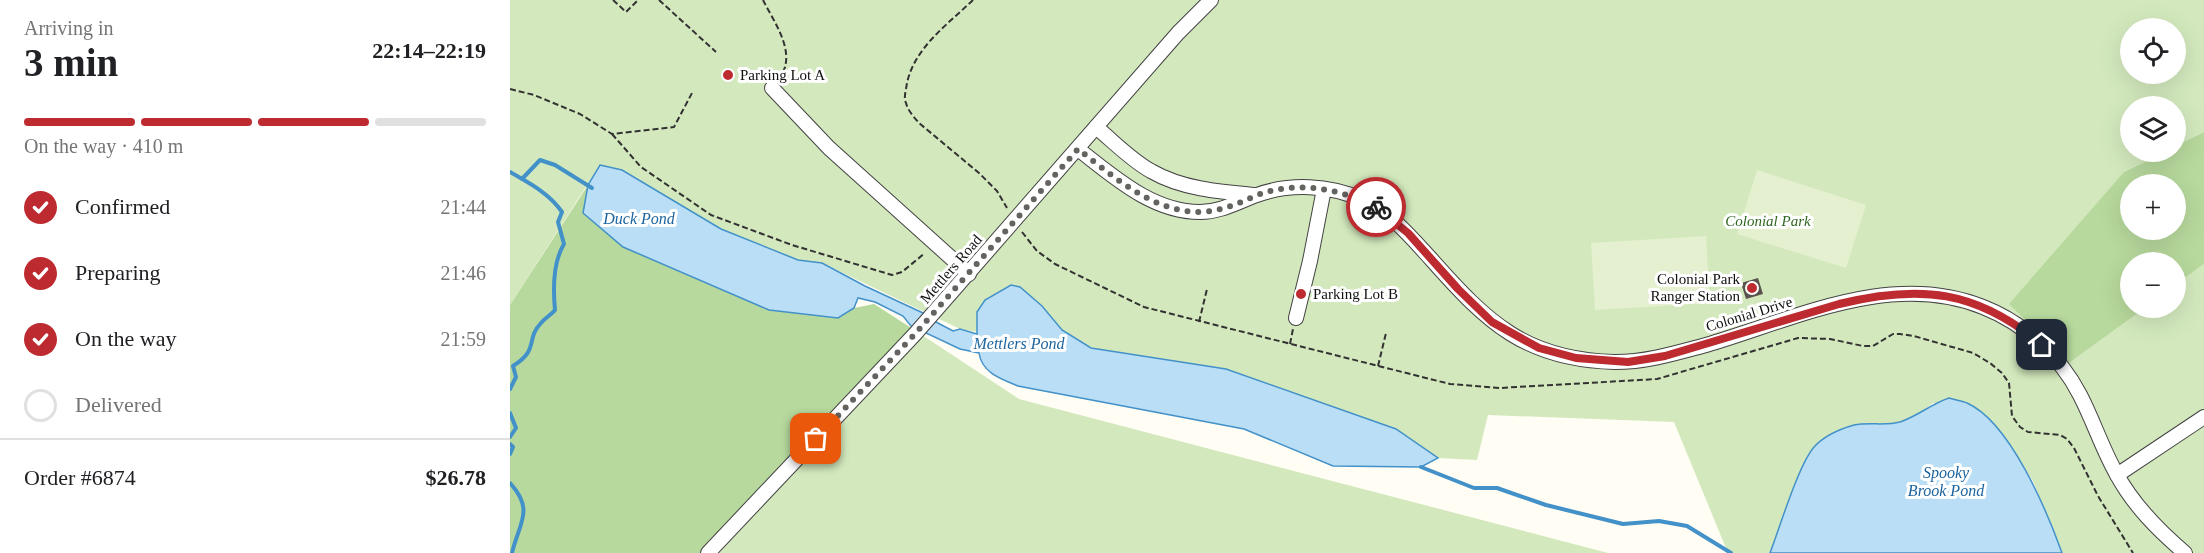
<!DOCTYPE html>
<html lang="en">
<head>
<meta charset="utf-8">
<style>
  :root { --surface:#fff; --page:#f2f2f2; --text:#202124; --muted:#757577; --line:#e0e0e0; --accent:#bd2b30 }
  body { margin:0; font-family:"Times New Roman",serif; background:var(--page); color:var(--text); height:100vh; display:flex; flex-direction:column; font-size:22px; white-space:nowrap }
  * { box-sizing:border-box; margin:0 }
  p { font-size:20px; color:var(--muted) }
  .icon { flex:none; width:33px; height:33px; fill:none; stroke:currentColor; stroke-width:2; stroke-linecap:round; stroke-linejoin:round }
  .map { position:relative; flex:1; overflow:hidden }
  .side { display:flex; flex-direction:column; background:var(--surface); width:510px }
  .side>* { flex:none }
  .controls { position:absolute; left:1610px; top:18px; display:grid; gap:12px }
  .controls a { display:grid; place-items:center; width:66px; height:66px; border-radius:50%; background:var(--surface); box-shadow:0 6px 24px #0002; font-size:30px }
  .pin { position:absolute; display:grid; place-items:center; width:51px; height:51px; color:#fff; margin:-26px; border-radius:12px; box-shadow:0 3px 9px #0006 }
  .courier { position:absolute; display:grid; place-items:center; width:60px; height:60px; margin:-30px; border:4px solid #bd2b30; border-radius:50%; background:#fff; color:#222; box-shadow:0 2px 8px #0007 }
  .summary em { font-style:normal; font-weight:600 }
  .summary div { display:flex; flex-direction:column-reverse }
  .summary { display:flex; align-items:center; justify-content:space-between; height:102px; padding:0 24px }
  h1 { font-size:39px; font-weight:600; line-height:45px }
  .bar { display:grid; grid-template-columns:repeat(4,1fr); gap:9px 6px; align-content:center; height:72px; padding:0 24px }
  .bar i { height:8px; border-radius:4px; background:var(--line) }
  .bar .selected { background:var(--accent) }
  .bar p { grid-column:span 4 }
  .line { display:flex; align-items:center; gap:15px; padding:0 24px; border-top:2px solid var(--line) }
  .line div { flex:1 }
  ol { padding:0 24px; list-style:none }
  li { display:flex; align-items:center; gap:18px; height:66px }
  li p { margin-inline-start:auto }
  li .icon { padding:6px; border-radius:50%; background:var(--accent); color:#fff; stroke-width:4 }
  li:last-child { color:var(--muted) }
  li i { width:33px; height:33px; border:3px solid var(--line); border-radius:50% }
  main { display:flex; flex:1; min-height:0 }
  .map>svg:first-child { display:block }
</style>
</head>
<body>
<main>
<section class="side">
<div class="summary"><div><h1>3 min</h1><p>Arriving in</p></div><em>22:14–22:19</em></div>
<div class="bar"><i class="selected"></i><i class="selected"></i><i class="selected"></i><i></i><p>On the way · 410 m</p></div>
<ol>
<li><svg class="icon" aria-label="check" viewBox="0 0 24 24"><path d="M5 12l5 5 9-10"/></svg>Confirmed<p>21:44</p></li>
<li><svg class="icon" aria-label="check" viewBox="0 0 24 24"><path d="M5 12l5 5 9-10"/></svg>Preparing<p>21:46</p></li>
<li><svg class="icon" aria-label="check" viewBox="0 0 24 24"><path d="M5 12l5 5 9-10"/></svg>On the way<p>21:59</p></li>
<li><i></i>Delivered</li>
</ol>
<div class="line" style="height:78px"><div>Order #6874</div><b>$26.78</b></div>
</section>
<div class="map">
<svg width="1694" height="553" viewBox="0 0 1694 553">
  <rect width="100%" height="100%" fill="#fffdf4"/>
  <g fill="#d3e9bd" fill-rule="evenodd">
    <path d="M 0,0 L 1694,0 L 1694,132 L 1665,146 L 1665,106 L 1620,106 L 1620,152 L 1655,152 L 1614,172 L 1559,363 L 1635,308 L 1665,308 L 1665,285 L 1694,264 L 1694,553 L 1552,553 L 1523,481 L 1495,438 L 1469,411 L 1423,403 L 1410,413 L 1387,423 L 1344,426 L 1303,448 L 1289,475 L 1260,553 L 1218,553 L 1164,422 L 978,415 L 967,460 L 928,458 L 886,429 L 716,369 L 581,348 L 552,330 L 532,306 L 467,312 L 468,332 L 450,329 L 312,263 L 288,260 L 211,229 L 112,170 L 90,165 L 0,305 ZM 1620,28 L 1665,28 L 1665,74 L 1620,74 Z"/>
    <path d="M 406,331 L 509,399 L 1098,553 L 207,553 L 307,436 Z"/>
  </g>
  <g fill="#b7d99d" fill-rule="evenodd">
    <path d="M 1694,132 L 1694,264 L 1665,285 L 1665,262 L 1620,262 L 1620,308 L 1635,308 L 1559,363 L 1499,304 L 1614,172 L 1655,152 L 1665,152 L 1665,146 ZM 1620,184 L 1665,184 L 1665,230 L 1620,230 Z"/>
    <path d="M 78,185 L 73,213 L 328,318 L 344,308 L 364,304 L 406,331 L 307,436 L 207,553 L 0,553 L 0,305 Z"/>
  </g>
  <g fill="#e4f0cf">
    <path d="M 1247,170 L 1356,205 L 1336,268 L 1227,234 Z"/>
    <path d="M 1196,236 L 1200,303 L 1085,310 L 1081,243 Z"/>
  </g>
  <g fill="#badef5" stroke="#4391c9" stroke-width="1.5">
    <path d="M 90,165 L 112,170 L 211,229 L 288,260 L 312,263 L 355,286 L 413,313 L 426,322 L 443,331 L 450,329 L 467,334 L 467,312 L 475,300 L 501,285 L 510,287 L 532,306 L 552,330 L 581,348 L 716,369 L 886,429 L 928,458 L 911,467 L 823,466 L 734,429 L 508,386 C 491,379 472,373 469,353 L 450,349 L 401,326 L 393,316 L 365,302 L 348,298 L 344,308 L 328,318 L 259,310 L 113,247 L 73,213 L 78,185 Z"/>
    <path d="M 1439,398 C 1445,400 1452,401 1457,403 C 1500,422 1537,511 1552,553 L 1260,553 C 1270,527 1288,466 1304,447 C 1314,436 1330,429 1344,425 C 1359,422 1376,426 1390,422 C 1408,416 1421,404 1439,398 Z"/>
  </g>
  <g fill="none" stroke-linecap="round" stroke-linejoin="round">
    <g stroke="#4391c9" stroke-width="4">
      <path d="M 0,172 C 19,183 39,193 52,212 L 48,222 L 54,244 C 43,262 43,289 45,310 C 41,315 35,318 31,323 C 15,340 30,349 3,366 L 6,377 L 0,389"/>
      <path d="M 12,179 L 30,160 L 45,165 L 82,188"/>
      <path d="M 0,413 L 6,428 L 0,437"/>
      <path d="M 0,444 L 3,447 L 0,454"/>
      <path d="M 911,467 L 964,488 L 987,488 L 1036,505 L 1113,524 L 1149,521 L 1177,526 L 1221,553"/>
      <path d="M 0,483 C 25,510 9,523 2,553"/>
    </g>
  </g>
  <path fill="#59524d" d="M 1248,278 L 1253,294 L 1236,299 L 1231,283 Z"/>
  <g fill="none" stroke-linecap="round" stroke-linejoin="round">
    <defs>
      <g id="minor">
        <path d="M 262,88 L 319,148 L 459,274"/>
        <path d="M 586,127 C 604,142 621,160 641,171 C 672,189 710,192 745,195"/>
        <path d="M 568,149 C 603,176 642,212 690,212 C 711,212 727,202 747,195 C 780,183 819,185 851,199 C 880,212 900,236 921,259 C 977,322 1015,360 1105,362 C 1137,362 1166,353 1196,345 C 1285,319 1381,270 1473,307 C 1514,323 1550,356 1570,395 C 1583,420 1592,448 1606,473 C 1623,505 1648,530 1675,553"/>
        <path d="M 786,318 L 800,261 L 814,189"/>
        <path d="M 1607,475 L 1694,417"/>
        <path d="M 198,553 L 405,334 L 668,33 L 701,0"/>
      </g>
    </defs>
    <use href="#minor" stroke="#434343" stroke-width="16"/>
    <g stroke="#323232" stroke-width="2" stroke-dasharray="6 3" stroke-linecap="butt">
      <path d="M 103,0 L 116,12 L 128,0"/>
      <path d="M 149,0 L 206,52"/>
      <path d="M 253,0 C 265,24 288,54 269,79"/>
      <path d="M 463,0 C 436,26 401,50 396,89 C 395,94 394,99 396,103 C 398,111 404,117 409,123 L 469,173 L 487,191 L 497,208"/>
      <path d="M 0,89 L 24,95 L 70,114 L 102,134 L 164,127 L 182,93"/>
      <path d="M 102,134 L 131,167 L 201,215 L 282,245 L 382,275 L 392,272 L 415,253"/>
      <path d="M 512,232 L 527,251 L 545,264 L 634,307 L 940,384 L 990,388 L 1147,379 L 1288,338 L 1320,339 L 1353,346 L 1363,346 L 1383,334 L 1390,334 L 1404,336 L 1463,353 L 1480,363 L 1492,373 L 1499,383 L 1502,416 L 1510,427 L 1518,432 L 1550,435 L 1557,439 L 1564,448 L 1588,496 L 1623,553"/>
      <path d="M 689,322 L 697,289"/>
      <path d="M 780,344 L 783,329"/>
      <path d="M 868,366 L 876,333"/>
    </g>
    <use href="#minor" stroke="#fff" stroke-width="14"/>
  </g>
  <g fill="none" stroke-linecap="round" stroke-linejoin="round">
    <path stroke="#646360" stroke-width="6" stroke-dasharray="0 10.8" d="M 306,439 L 405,334 L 568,149 C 603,176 641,211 688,212 C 709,212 727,204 745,196 C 785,180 829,188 866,207"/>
    <path stroke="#bd2b30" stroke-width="8" d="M 866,207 L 898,233 L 948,289 L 982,322 L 1029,348 L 1066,358 L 1118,362 L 1155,356 L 1329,304 C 1410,284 1467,290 1532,345"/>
  </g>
  <g fill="#bd2b30" stroke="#fff" stroke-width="2">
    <circle cx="218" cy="75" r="6"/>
    <circle cx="1242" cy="288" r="6"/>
    <circle cx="791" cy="294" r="6"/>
  </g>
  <g text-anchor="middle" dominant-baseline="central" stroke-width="6" stroke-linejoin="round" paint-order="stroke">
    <g font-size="15" fill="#101010" stroke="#fff" text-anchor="start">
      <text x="230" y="75">Parking Lot A</text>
      <text x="1230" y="279" text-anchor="end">Colonial Park<tspan x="1230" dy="17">Ranger Station</tspan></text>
      <text x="803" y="294">Parking Lot B</text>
    </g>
    <g font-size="15" font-style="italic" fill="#2f6721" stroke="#fff">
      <text x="1258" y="221">Colonial Park</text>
    </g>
    <g font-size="15" fill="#101010" stroke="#fff">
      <text transform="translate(441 269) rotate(-49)">Mettlers Road</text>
      <text transform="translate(1239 314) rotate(-17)">Colonial Drive</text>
    </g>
    <g font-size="16" font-style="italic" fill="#1c649f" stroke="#fff">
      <text x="129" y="218">Duck Pond</text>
      <text x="509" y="343">Mettlers Pond</text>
      <text x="1436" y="472">Spooky<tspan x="1436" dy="18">Brook Pond</tspan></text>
    </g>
  </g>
</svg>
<div class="controls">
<a><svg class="icon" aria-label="locate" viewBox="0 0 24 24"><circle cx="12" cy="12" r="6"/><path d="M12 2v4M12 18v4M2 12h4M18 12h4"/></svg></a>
<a><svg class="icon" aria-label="layers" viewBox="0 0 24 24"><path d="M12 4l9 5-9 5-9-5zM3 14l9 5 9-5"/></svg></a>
<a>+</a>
<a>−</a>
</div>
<div class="pin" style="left:306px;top:439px;background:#ea580c"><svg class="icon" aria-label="bag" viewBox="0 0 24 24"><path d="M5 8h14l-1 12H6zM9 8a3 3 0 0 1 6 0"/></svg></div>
<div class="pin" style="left:1532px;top:345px;background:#1f2937"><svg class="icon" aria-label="home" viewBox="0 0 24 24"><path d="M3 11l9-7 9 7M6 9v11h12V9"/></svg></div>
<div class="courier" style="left:866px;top:207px"><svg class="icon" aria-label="bike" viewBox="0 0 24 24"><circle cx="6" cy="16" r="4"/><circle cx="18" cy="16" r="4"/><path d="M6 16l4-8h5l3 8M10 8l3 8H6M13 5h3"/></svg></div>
</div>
</main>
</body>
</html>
